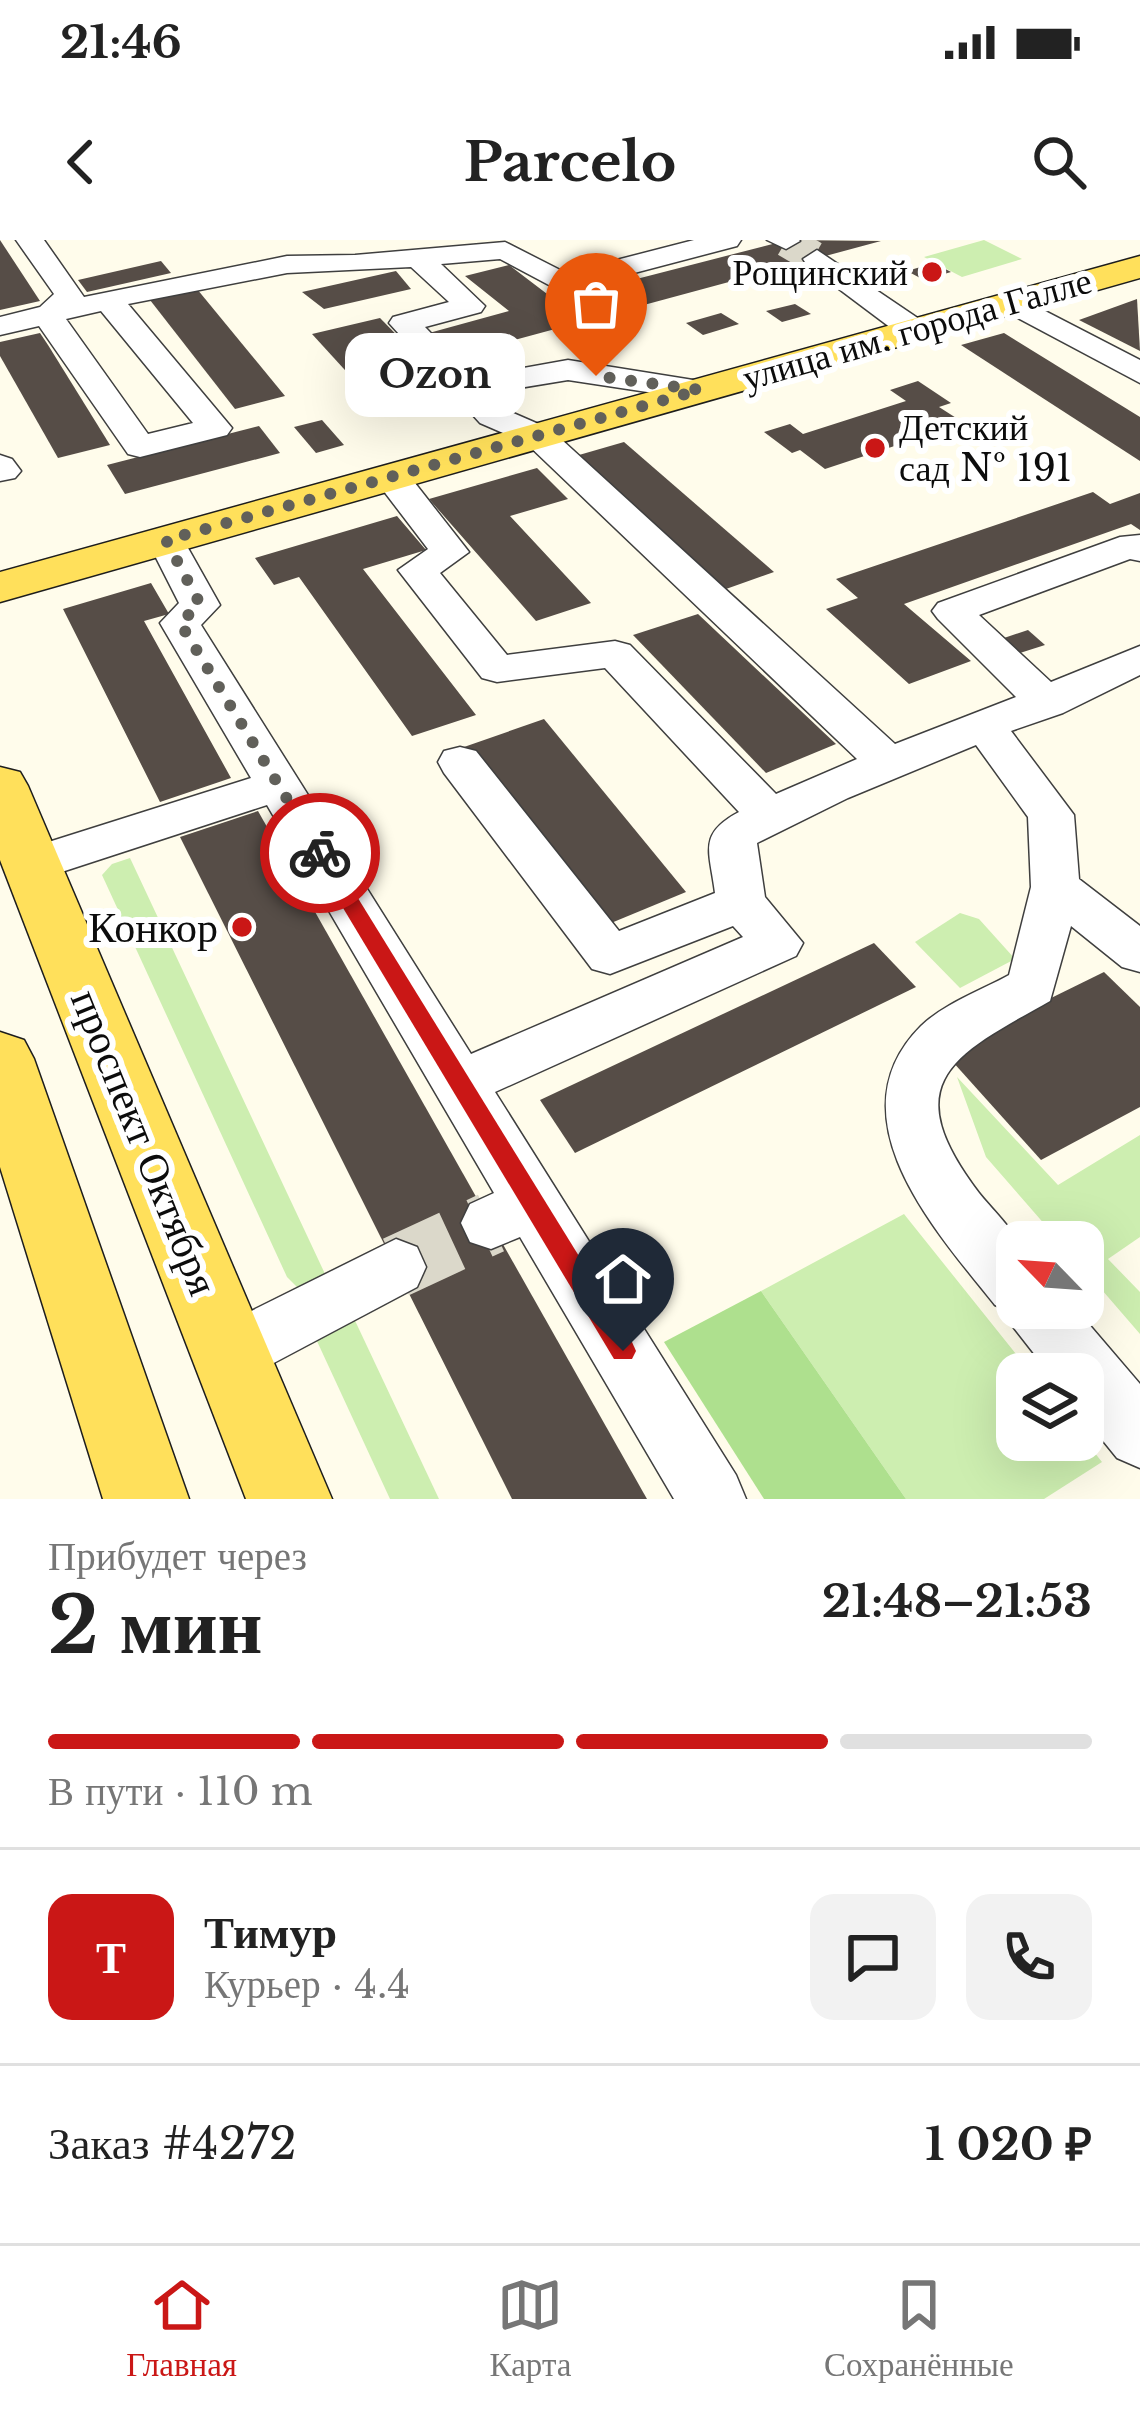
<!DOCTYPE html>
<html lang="ru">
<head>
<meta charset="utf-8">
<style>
  :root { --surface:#fff; --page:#f2f2f2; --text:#222; --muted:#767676; --line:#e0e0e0; --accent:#ca1716 }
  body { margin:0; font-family:"Libre Baskerville",serif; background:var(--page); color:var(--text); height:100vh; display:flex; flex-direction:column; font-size:45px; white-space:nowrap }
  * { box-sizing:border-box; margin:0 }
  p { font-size:39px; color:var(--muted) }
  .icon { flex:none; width:66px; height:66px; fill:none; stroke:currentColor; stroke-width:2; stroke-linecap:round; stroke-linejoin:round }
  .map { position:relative; height:1259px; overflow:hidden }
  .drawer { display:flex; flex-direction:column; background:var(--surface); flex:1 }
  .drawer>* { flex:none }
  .needle { width:78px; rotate:295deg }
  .tools { position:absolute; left:996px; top:981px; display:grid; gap:24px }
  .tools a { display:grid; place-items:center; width:108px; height:108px; border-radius:24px; background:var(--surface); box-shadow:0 12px 48px #0002; font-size:60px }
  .pin { position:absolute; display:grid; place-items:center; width:102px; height:102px; color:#fff; margin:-123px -51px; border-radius:50% 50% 50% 0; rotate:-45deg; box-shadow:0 0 12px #0007 }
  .pin .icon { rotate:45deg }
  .courier { position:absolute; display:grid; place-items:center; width:120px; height:120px; margin:-60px; border:9px solid #ca1716; border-radius:50%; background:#fff; color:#222; box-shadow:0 3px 15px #0007 }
  .bubble { position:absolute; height:84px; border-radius:24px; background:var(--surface); box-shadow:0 12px 48px #0002; font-size:39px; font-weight:700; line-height:84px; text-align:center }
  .head em { font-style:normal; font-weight:700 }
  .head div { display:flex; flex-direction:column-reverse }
  .head { display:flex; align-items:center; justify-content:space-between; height:204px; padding:0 48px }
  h1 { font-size:78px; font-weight:700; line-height:90px }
  .bar { display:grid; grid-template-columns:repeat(4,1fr); gap:18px 12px; align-content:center; height:144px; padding:0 48px }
  .bar i { height:15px; border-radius:9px; background:var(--line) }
  .bar .on { background:var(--accent) }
  .bar p { grid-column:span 4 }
  .line { display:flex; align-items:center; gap:30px; padding:0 48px; border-top:3px solid var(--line) }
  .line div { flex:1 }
  .round { display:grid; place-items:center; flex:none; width:126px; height:126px; border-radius:24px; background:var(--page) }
  .status { display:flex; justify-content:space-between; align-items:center; height:84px; padding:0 60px; background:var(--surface); direction:ltr }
  .status svg { height:33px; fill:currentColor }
  header { display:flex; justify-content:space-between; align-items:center; height:156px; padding:0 48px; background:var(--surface); font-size:54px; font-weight:700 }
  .tab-bar { display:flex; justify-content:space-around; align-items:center; height:168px; border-top:3px solid var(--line); background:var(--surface); font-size:33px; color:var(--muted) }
  .tab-bar a { display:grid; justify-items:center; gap:6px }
  .tab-bar .on { color:var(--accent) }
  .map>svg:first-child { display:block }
</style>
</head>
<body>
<div class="status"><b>21:46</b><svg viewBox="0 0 49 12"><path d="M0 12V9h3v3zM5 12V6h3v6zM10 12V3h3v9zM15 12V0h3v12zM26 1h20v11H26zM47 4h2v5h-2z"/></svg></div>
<header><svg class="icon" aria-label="back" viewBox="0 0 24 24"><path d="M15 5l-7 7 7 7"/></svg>Parcelo<svg class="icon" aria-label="search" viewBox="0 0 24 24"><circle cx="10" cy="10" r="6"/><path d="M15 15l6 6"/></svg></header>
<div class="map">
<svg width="1140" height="1259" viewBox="0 0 1140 1259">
  <rect width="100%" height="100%" fill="#fffceb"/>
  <g fill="#cdeeb0">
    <path d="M 984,0 L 1022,19 L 962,37 L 924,17 Z"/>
    <path d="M 130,618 L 326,1036 L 299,1049 L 287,1037 L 102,635 L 112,624 Z"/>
    <path d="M 960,673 L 979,679 L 1015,719 L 960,748 L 915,702 Z"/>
    <path d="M 957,837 L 1058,945 L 1140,895 L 1140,997 L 1108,1019 L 1140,1052 L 1140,1094 L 1083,1028 L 1083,1002 L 1060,1002 L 986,917 Z"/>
    <path d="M 904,974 L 1032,1134 L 1017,1134 L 1017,1200 L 1083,1198 L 1102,1222 L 1044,1259 L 906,1259 L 761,1051 Z"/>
    <path d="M 350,1070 L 439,1259 L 390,1259 L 316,1099 Z"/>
  </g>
  <path fill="#aee08e" d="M 761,1051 L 906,1259 L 764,1259 L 664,1102 Z"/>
  <g fill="#564d47">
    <path d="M 0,0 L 40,61 L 0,70 Z"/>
    <path d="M 788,0 L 881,1 L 455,116 L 429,93 L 509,71 L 465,36 L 509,25 L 555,60 Z"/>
    <path d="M 161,21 L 171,33 L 87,52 L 78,40 Z"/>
    <path d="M 934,23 L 951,32 L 924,40 L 907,31 Z"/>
    <path d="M 396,31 L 411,49 L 324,69 L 302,52 Z"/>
    <path d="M 197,49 L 285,156 L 235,169 L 150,60 Z"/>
    <path d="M 1137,59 L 1140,111 L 1079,80 Z"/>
    <path d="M 795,64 L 811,74 L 782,82 L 766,71 Z"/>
    <path d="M 721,73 L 739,84 L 703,95 L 686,83 Z"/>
    <path d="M 380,78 L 435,134 L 365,152 L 312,94 Z"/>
    <path d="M 40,93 L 48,105 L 110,205 L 58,218 L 0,116 L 0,102 Z"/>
    <path d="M 1004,93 L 1140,177 L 1140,221 L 961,105 Z"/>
    <path d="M 918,141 L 951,163 L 939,167 L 964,183 L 825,229 L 800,210 L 792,213 L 764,192 L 790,184 L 803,194 L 906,161 L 890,150 Z"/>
    <path d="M 322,180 L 344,205 L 316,213 L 294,187 Z"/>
    <path d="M 259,186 L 280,213 L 125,254 L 107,225 Z"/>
    <path d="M 624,202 L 774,332 L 726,349 L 579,215 Z"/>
    <path d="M 537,228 L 568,259 L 510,276 L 591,363 L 536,381 L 429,259 Z"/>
    <path d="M 1093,252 L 1110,264 L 1140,253 L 1140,290 L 1131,284 L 904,364 L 971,421 L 909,444 L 826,369 L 858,358 L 836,339 Z"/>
    <path d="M 397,276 L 426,310 L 363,329 L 476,475 L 412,496 L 299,337 L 274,345 L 255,318 Z"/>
    <path d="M 151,343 L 169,374 L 144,381 L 231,538 L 160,562 L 63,369 Z"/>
    <path d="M 698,374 L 836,504 L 766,533 L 633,395 Z"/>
    <path d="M 1028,390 L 1045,405 L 1014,415 L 998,400 Z"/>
    <path d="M 544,479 L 686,652 L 599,688 L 464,507 Z"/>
    <path d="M 258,571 L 647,1259 L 512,1259 L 180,597 Z"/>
    <path d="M 874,703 L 916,747 L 575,913 L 540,860 Z"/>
    <path d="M 1104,732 L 1140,767 L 1140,867 L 1041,920 L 943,811 Z"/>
  </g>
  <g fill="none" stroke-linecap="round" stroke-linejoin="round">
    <path stroke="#dbd8ca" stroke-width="32" stroke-dasharray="32 15" stroke-linecap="butt" d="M 786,1 L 817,19"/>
    <path stroke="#dbd8ca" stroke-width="62" stroke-dasharray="62 30" stroke-linecap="butt" d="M 396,1027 L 491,983"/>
    <defs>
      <g id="minor">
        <path d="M 16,0 L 44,0 L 84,57 L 287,16 L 355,15 L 505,2 L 566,33 L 694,0 L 741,0 L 737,6 L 562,52 L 500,19 L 441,24 L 485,66 L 481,72 L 425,87 L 473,137 L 568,120 L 712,143 L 716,150 L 712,157 L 700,160 L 568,140 L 489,153 L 504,169 L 550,189 L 895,504 L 1016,457 L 938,379 L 932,371 L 938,363 L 1120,297 L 1140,295 L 1140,321 L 1130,319 L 979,375 L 1051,442 L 1140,406 L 1140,435 L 1063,473 L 1011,491 L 1074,575 L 1079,639 L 1140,686 L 1140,732 L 1122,727 L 1071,686 L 1050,761 C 954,815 894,841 979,953 C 990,967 1015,991 1017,1003 C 1020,1023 1017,1047 1017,1068 L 1075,1068 L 1140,1144 L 1140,1228 L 1117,1218 L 1083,1176 L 1083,1134 L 1050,1134 L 1014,1088 L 1005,1069 L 995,1065 C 935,990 831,876 921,786 C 945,763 980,751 1009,735 L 1031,647 L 1028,577 L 976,505 L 848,558 L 757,603 L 765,657 L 803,703 L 796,716 L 495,852 L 736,1235 L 746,1259 L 674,1259 L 520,997 L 491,1009 L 470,1002 L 461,983 L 470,964 L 494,953 L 267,565 L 34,641 L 17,636 L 10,624 L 17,612 L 251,538 L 160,383 L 179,363 L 147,300 L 153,292 L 179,292 L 220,365 L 201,385 L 471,814 L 743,697 L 733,686 L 610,734 L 592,729 L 444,533 L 438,522 L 444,511 L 460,507 L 476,511 L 619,691 L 715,653 C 710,612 697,594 739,572 L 605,428 L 497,442 L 482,438 L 398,330 L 428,309 L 373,237 L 378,229 L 404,229 L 469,312 L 440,333 L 507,415 L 615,401 L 630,405 L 776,554 L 857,519 L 526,203 L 480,183 L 389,83 L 393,77 L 449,62 L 411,27 L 287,33 L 128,64 L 232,188 L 227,195 L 140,217 L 128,214 L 39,86 L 0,95 L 0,77 L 40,67 L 54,54 ZM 101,71 L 193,183 L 148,194 L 66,79 Z"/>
        <path d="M 767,0 L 799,0 L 800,1 L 786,9 Z"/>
        <path d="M 817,10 L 925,83 L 929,90 L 925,97 L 903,97 L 807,25 L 803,19 Z"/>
        <path d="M 1012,54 L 1140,120 L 1140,143 L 1001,69 L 997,63 Z"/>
        <path d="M 0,215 L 12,219 L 21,231 L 15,238 L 0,241 Z"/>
        <path d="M 396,999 L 417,1007 L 426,1027 L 417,1047 L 251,1135 L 229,1144 L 207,1135 L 197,1114 L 207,1093 Z"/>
      </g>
      <g id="major">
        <path d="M 1140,16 L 1140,38 L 0,362 L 0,332 Z"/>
        <path d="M 0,527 L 20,532 L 28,546 L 332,1259 L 246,1259 L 0,620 Z"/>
        <path d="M 0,792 L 24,800 L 34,819 L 189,1259 L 103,1259 L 0,927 Z"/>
      </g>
    </defs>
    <use href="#minor" stroke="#3f3f3f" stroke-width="3"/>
    <use href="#major" stroke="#1d1d1d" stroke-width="3"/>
    <use href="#minor" fill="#fff" fill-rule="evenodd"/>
    <use href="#major" fill="#ffe05b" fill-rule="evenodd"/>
  </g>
  <path fill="#ca1716" d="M 320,606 L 327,608 L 632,1102 L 636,1111 L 632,1119 L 614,1119 L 310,613 Z"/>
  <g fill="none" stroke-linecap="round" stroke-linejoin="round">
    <path stroke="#61605a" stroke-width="12" stroke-dasharray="0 21.6" d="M 320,613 L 180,383 L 200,364 L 166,300 L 700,150 L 596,136"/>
  </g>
  <g fill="#ca1716" stroke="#fff" stroke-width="4.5">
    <circle cx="932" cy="32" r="12"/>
    <circle cx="875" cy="208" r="12"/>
    <circle cx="242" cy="687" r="12"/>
  </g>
  <g text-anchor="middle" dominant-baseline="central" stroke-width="12" stroke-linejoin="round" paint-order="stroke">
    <g font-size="36" fill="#0c0c0c" stroke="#fff" text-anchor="end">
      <text x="908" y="32">Рощинский</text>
      <text x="899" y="187" text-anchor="start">Детский<tspan x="899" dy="41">сад № 191</tspan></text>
    </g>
    <g font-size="36" fill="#0c0c0c" stroke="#fff">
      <text transform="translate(917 89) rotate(-16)">улица им. города Галле</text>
    </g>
    <g font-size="42" fill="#0c0c0c" stroke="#fff" text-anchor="end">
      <text x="218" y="687">Конкор</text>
    </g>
    <g font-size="42" fill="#0c0c0c" stroke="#fff">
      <text transform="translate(145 902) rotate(68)">проспект Октября</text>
    </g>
  </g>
</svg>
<div class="tools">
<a><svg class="needle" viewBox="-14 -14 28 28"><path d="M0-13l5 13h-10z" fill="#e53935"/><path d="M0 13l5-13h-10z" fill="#767676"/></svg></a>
<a><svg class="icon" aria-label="layers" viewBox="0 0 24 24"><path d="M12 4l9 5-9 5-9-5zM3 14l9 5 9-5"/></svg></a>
</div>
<div class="pin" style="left:596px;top:136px;background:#ea580c"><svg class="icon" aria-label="bag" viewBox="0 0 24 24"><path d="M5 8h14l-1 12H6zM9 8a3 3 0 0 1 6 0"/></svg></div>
<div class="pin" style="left:623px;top:1111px;background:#1f2937"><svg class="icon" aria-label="home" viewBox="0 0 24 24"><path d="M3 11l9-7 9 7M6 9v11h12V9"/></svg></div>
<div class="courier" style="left:320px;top:613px"><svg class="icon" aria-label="bike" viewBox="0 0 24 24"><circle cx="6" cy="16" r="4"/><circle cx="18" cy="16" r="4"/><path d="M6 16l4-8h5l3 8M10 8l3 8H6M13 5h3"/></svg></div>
<div class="bubble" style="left:345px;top:93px;width:180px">Ozon</div>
</div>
<section class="drawer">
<div class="head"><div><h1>2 мин</h1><p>Прибудет через</p></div><em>21:48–21:53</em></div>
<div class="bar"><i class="on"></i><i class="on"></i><i class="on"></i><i></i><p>В пути · 110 m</p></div>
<div class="line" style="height:216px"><b class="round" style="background:var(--accent);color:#fff">Т</b><div><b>Тимур</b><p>Курьер · 4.4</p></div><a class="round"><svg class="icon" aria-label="chat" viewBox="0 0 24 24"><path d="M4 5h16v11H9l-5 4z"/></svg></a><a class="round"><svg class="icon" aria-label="phone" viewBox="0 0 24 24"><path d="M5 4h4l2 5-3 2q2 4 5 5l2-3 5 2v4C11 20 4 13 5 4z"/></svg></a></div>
<div class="line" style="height:156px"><div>Заказ #4272</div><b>1 020 ₽</b></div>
</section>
<nav class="tab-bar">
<a class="on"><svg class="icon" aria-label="home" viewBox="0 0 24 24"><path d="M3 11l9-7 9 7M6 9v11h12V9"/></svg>Главная</a>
<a><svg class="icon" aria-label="map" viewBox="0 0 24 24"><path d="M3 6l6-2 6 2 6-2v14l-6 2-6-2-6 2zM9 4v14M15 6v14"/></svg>Карта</a>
<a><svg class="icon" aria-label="saved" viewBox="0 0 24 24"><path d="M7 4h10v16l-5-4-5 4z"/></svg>Сохранённые</a>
</nav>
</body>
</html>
